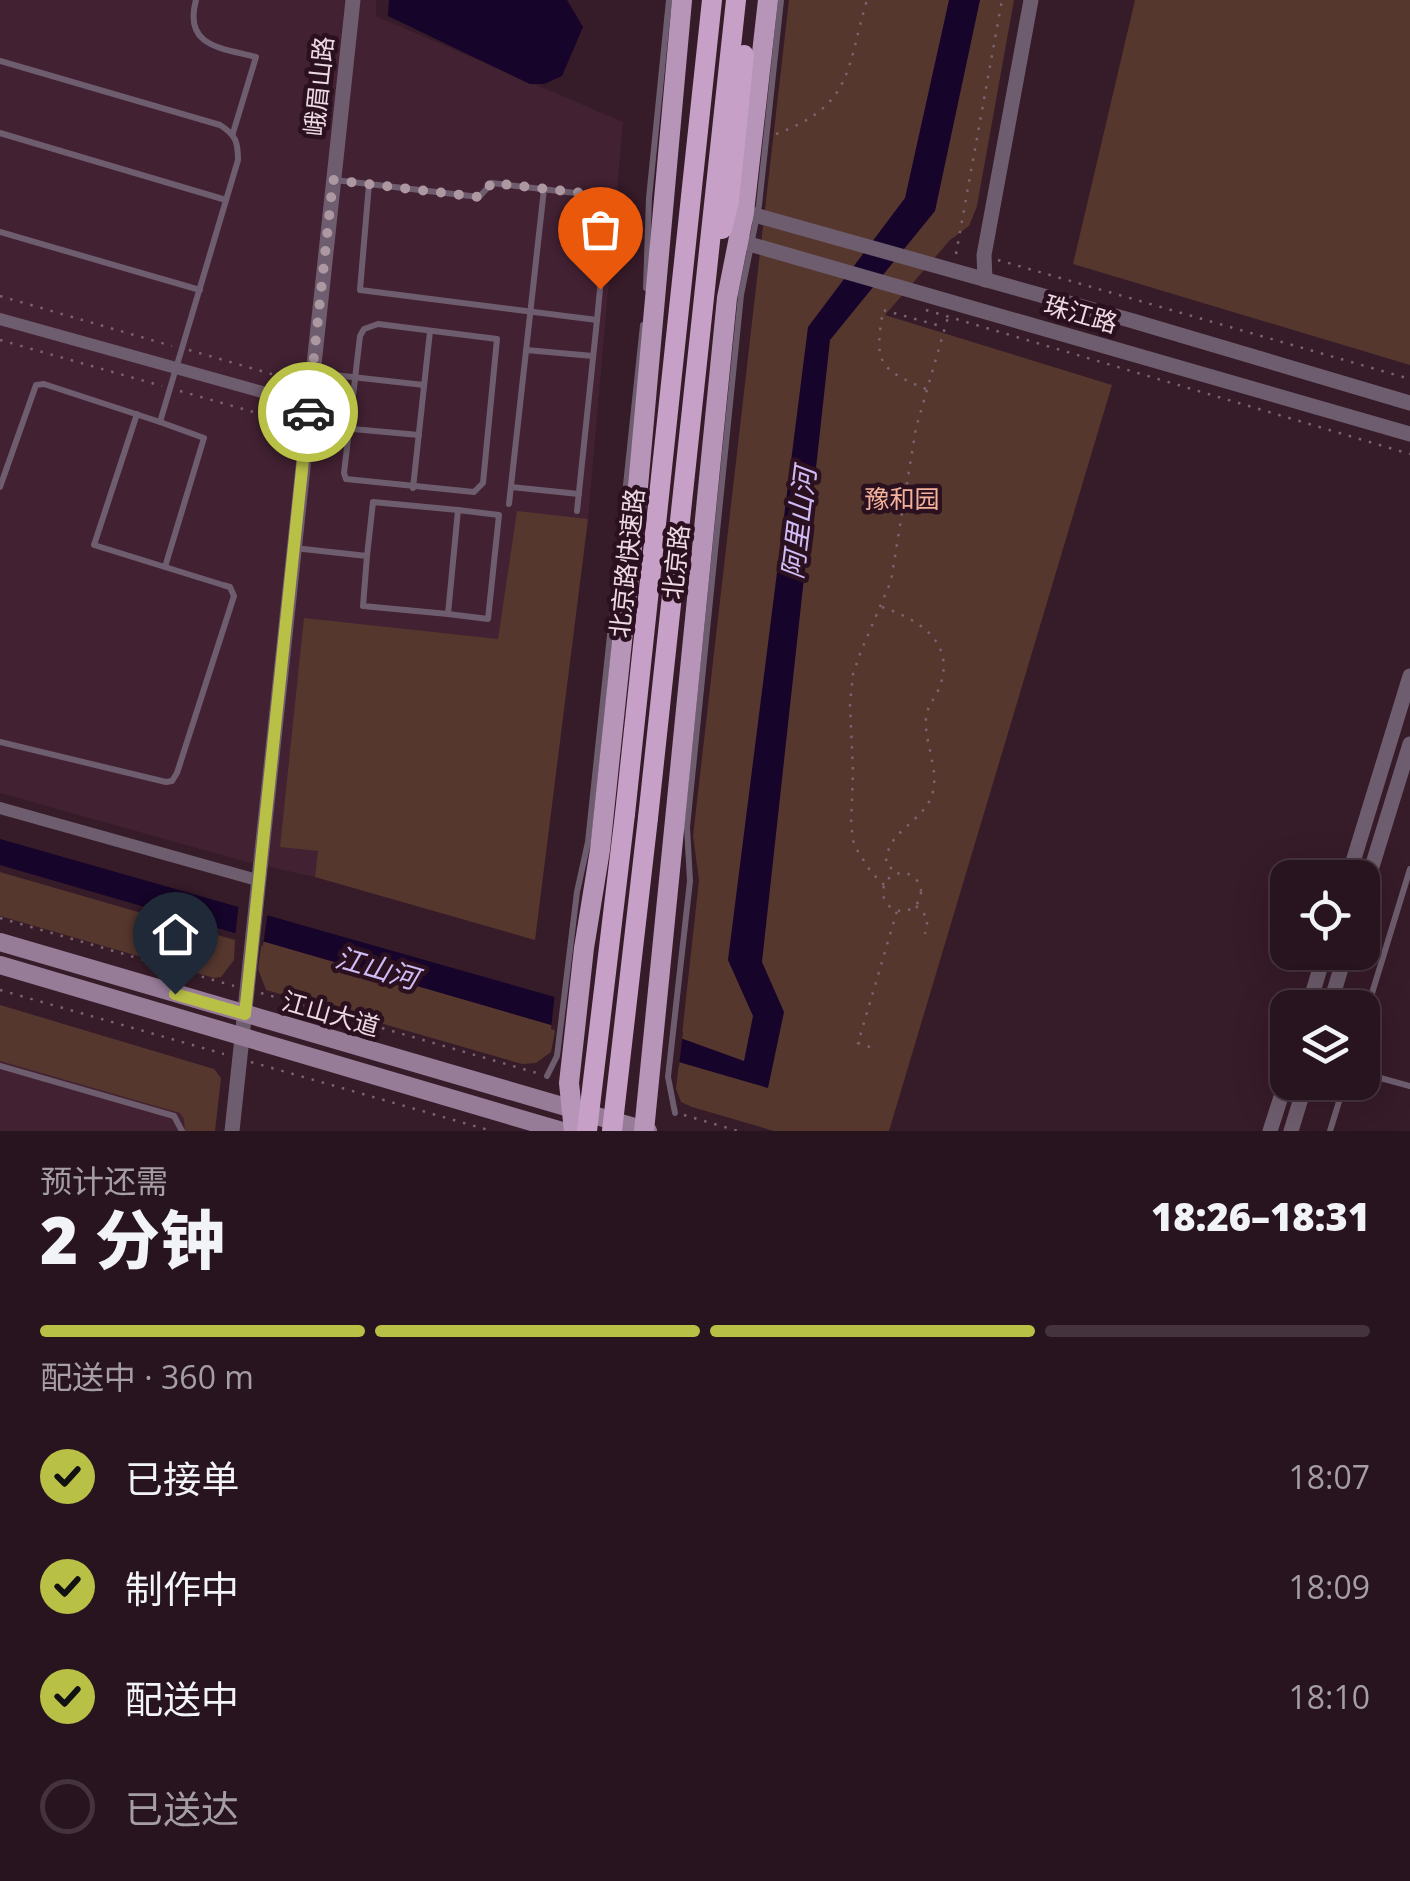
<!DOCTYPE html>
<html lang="zh">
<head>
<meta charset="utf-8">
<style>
  :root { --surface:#28141e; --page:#301d27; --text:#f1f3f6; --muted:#a59ea4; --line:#44333c; --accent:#b9c046 }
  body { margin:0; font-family:"Open Sans","Noto Sans SC",sans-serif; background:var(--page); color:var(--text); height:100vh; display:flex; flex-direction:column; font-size:38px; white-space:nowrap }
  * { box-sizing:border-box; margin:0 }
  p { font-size:32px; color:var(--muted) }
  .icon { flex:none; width:55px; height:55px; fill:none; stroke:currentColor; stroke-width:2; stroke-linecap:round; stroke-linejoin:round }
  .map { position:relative; height:1131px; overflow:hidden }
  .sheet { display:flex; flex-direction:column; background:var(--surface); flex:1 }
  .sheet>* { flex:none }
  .controls { position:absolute; left:1270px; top:860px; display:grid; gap:20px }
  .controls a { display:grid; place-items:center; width:110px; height:110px; border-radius:20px; background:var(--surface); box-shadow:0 10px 40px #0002,0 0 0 2px var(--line); font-size:50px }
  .pin { position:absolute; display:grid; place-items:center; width:85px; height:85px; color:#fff; margin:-102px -42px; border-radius:50% 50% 50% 0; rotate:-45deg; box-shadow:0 0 10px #0007 }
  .pin .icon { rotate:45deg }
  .courier { position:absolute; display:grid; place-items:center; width:100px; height:100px; margin:-50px; border:8px solid #b9c046; border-radius:50%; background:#fff; color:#222; box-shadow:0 2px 12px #0007 }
  .summary em { font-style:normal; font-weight:800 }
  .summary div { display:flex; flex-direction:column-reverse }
  .summary { display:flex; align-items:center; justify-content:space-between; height:170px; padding:0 40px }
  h1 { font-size:65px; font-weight:800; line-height:75px }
  .bar { display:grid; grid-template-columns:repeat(4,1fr); gap:15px 10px; align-content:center; height:120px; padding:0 40px }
  .bar i { height:12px; border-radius:8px; background:var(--line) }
  .bar .current { background:var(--accent) }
  .bar p { grid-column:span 4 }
  ol { padding:0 40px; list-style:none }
  li { display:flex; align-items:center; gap:30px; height:110px }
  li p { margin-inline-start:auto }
  li .icon { padding:10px; border-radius:50%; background:var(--accent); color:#111; stroke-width:4 }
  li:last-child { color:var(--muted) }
  li i { width:55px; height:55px; border:5px solid var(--line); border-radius:50% }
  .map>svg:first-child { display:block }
</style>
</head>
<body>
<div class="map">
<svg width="1410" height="1131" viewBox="0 0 1410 1131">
  <rect width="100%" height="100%" fill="#361b28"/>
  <g fill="#422132">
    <path d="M 0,0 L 376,0 L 376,16 L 623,122 L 588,519 L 535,940 L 315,877 L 243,861 L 0,793 Z"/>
    <path d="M 0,1005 L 214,1069 L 221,1078 L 215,1131 L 0,1131 Z"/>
  </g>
  <g fill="#55372e">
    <path d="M 789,0 L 1014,0 L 977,206 L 969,226 L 950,240 L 885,315 L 1112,385 L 889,1131 L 774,1131 L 692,1107 L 681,1102 L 676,1089 L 699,880 L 693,836 Z"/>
    <path d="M 1135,0 L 1410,0 L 1410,365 L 1073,264 Z"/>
    <path d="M 517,511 L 588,519 L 535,940 L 315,877 L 318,851 L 280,847 L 304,618 L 498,639 Z"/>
    <path d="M 0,872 L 235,940 L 234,960 L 221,977 L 214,978 L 0,916 Z"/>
    <path d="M 262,940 L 556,1026 L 551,1052 L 536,1063 L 522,1064 L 266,990 L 258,969 Z"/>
    <path d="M 0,1005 L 214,1069 L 221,1078 L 215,1131 L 185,1131 L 184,1119 L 180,1113 L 0,1061 Z"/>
  </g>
  <g fill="#16042b">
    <path d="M 389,0 L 567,0 L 583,27 L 562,76 L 544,84 L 530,84 L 388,16 Z"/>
    <path d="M 949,0 L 980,0 L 935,211 L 830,340 L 762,962 L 784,1012 L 768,1088 L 0,865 L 0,839 L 614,1014 L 744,1061 L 753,1016 L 728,960 L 808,327 L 905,198 Z"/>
  </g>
  <g fill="#361b28">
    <path d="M 239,902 L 268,910 L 263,946 L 235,937 Z"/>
    <path d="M 555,992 L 683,1032 L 679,1067 L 551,1029 Z"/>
  </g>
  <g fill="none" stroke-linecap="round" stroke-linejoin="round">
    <g stroke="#7b636f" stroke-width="2.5" stroke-dasharray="2.5 8" stroke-linecap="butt">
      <path d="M 776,134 C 854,105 846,69 867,0"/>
      <path d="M 956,254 L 1002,0"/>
      <path d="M 998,260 L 1410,379"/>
      <path d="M 0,296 L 172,346"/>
      <path d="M 926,310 L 1410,454"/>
      <path d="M 0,340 L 162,386"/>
      <path d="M 189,350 L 275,375 L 275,382"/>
      <path d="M 926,389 C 876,368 875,362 883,310 L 944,327"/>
      <path d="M 180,391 L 271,417 L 272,410"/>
      <path d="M 882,607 C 917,619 954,640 941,683 C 938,695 927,705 926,718 C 924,743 940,770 932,795 C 922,824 886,830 886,864 L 898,874"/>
      <circle cx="902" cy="892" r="19"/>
      <path d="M 884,885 L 871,872 L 854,845 L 851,825 L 853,772 L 850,705 L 853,674 L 861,651 L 891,581 L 916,428 L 948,317"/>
      <path d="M 916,906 L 928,918 L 925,934"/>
      <path d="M 0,918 L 234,986"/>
      <path d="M 0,990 L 224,1054"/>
      <path d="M 261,993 L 537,1073"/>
      <path d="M 870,1047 L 858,1043 L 897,911"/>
      <path d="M 251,1062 L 492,1131"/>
      <path d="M 684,1115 L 738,1131"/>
    </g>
    <g stroke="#6e5d6e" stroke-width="6">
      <path d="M 196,0 C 183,47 222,48 256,57 L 233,133"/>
      <path d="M 0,61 L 220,125 C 236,135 238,142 238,160 L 160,422 L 204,438 L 165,567"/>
      <path d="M 0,133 L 226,200"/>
      <path d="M 335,180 L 479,197 L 492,183 L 609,197 L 597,320 L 360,290 L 369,184"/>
      <path d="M 0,232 L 200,290"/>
      <path d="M 646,288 L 649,198 L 669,0"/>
      <path d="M 378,324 L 497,339 L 483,483 L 474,492 L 346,479 L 344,473 L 360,336 L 364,329 Z"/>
      <path d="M 526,350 L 593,356"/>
      <path d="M 316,373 L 424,385"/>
      <path d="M 308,425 L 419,435"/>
      <path d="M 0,487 L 36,385 L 44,384 L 160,422"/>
      <path d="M 511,487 L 579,494"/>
      <path d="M 413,488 L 430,331"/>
      <path d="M 509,504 L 544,189"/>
      <path d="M 577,511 L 597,320"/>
      <path d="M 294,548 L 367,556 L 373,502 L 458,510 L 448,614 L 363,606 L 367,556"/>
      <path d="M 448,614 L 488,619 L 499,515 L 458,510"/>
      <path d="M 0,742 L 166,782 L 172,781 L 177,773 L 234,596 L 230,587 L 223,585 L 94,545 L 137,414"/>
      <path d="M 1362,1026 L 1410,869"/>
      <path d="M 0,1066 L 174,1116 L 182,1131"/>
      <path d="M 1362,1073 L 1410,1086"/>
      <path d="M 547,1076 L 557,1056 L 577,892 L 588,842 L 643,325"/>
      <path d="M 675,1113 L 668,1077 L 690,881 L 687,827 L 741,295 L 759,205 L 781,0"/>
      <path d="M 1330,1131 L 1345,1082"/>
    </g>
    <g stroke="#6e5d6e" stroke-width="12">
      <path d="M 0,319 L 309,405"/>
      <path d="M 0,808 L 257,880"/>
    </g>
    <g stroke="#6e5d6e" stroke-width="15">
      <path d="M 744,212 L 1133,321 L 1410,403"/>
      <path d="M 739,241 L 1410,434"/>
      <path d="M 985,280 L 984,255 L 1031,0"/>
      <path d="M 1348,878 L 1410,676"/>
      <path d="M 1362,899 L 1410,744"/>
      <path d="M 1308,1008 L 1325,952"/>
      <path d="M 1329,1008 L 1346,952"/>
      <path d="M 232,1131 L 353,0"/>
      <path d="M 1270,1131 L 1288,1075"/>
      <path d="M 1291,1131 L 1306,1082"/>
    </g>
    <g stroke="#977c98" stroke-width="18">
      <path d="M 0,942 L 648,1131"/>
      <path d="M 0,965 L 562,1131"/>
    </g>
    <g stroke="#b795b8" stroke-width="20">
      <path d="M 574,1131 L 569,1083 L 584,948 L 600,850 L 636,509 L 682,0"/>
      <path d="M 644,1131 L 727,298 L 744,212 L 768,0"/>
    </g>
    <g stroke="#c6a0c7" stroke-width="20">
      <path d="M 722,229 L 729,201 L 744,55"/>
      <path d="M 625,814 L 712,0"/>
      <path d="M 648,818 L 736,0"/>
    </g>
    <g stroke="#c6a0c7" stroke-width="20">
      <path d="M 587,1131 L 625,814"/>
      <path d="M 612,1131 L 648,818"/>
    </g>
  </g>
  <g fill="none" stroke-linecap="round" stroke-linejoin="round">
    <path stroke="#ad97a1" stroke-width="10" stroke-dasharray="0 18" d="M 308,412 L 333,180 L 479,197 L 492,183 L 610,196 L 600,289"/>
    <path stroke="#b9c046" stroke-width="12" d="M 175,994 L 245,1014 L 308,412"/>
  </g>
  <g text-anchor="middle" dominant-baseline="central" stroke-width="9" stroke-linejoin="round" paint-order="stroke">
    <g font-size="25" fill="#eddae2" stroke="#2b111f">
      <text transform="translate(318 86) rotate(-84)">峨眉山路</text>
      <text transform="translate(1081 313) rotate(16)">珠江路</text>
      <text transform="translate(675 562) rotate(-84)">北京路</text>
      <text transform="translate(626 563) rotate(-84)">北京路快速路</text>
      <text transform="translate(331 1013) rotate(16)">江山大道</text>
    </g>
    <g font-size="25" fill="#f4b29c" stroke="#2b111f">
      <text x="902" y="498">豫和园</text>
    </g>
    <g font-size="28" font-style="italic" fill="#cfbbf6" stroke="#2b111f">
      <text transform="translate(798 523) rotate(-83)">阿里山河</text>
      <text transform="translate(377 967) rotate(16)">江山河</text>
    </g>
  </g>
</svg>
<div class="controls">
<a><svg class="icon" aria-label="locate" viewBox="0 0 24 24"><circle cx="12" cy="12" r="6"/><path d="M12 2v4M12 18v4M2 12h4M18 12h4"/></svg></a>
<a><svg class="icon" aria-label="layers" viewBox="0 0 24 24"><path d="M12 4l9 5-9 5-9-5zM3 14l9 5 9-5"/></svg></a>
</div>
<div class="pin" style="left:600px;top:289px;background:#ea580c"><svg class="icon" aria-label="bag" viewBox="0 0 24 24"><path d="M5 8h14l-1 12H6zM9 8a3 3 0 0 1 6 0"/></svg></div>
<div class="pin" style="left:175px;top:994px;background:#1f2937"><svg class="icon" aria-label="home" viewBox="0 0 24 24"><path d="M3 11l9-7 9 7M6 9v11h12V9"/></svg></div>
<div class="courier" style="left:308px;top:412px"><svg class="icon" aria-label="car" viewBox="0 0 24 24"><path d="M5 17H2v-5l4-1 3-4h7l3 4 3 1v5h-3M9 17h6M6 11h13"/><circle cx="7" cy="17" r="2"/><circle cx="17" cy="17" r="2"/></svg></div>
</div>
<section class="sheet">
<div class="summary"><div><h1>2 分钟</h1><p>预计还需</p></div><em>18:26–18:31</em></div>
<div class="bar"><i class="current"></i><i class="current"></i><i class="current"></i><i></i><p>配送中 · 360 m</p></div>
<ol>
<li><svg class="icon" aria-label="check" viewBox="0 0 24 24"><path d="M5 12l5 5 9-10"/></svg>已接单<p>18:07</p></li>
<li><svg class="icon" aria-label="check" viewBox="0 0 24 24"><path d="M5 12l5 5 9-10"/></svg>制作中<p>18:09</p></li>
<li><svg class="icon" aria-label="check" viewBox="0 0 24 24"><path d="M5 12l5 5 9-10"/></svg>配送中<p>18:10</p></li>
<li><i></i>已送达</li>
</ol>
</section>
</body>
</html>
